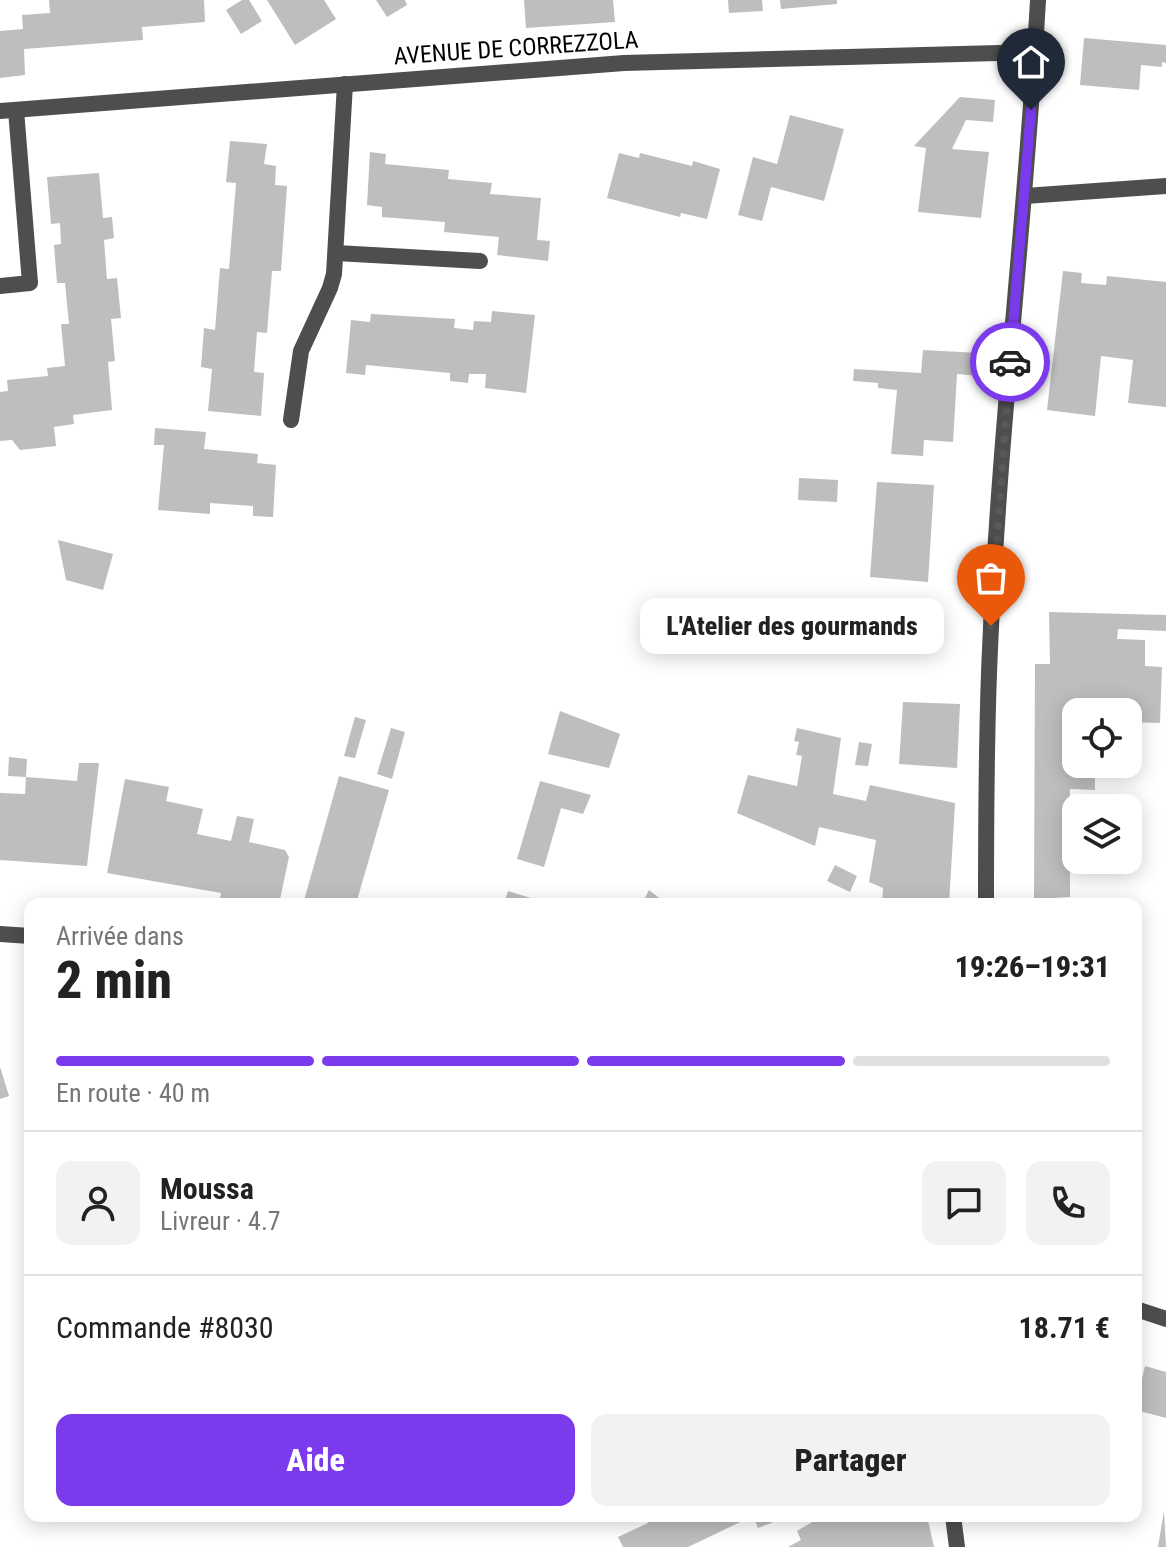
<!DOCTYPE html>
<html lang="fr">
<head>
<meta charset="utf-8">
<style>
  :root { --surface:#fff; --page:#f2f2f2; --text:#222; --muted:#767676; --line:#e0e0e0; --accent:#7c3aed }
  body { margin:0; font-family:"Roboto Condensed",sans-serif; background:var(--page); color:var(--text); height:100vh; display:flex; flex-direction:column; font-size:30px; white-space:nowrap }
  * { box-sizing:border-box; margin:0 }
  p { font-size:26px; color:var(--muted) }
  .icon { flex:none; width:44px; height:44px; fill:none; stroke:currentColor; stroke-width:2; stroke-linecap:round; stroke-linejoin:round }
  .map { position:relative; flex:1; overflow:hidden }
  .details { position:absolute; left:24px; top:898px; width:1118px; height:624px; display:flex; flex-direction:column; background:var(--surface); border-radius:16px; box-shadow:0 4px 20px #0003 }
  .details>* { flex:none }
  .tools { position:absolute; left:1062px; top:698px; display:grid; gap:16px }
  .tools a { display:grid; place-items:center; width:80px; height:80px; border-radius:16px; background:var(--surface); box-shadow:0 4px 20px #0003; font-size:40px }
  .pin { position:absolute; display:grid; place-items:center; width:68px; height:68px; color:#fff; margin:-82px -34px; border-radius:50% 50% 50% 0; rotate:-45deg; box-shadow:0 0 8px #0007 }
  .pin .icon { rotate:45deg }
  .courier { position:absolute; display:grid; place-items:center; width:80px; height:80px; margin:-40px; border:6px solid #7c3aed; border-radius:50%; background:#fff; color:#222; box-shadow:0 2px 10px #0007 }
  .bubble { position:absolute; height:56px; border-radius:16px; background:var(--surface); box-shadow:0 4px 20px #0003; font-size:26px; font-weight:800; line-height:56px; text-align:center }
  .headline em { font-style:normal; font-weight:800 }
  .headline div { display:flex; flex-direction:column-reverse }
  .headline { display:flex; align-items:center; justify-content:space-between; height:136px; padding:0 32px }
  h1 { font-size:52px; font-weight:800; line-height:60px }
  .bar { display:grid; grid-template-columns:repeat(4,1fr); gap:12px 8px; align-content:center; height:96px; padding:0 32px }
  .bar i { height:10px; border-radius:6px; background:var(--line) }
  .bar .selected { background:var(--accent) }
  .bar p { grid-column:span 4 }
  .line { display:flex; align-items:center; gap:20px; padding:0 32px; border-top:2px solid var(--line) }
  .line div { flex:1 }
  .round { display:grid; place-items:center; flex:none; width:84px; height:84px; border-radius:16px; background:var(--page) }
  .primary-button { display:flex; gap:16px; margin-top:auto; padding:16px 32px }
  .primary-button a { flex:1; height:92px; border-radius:16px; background:var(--accent); color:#fff; font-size:32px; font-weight:800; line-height:92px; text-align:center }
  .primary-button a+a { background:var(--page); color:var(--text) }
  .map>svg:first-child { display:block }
</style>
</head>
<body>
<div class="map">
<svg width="1166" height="1547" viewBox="0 0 1166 1547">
  <rect width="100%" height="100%" fill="#fff"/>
  <g fill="#bebebe">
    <path d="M 49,0 L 204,0 L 205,22 L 142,27 L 143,40 L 24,49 L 25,75 L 0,78 L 0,31 L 23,29 L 22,15 L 50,13 Z"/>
    <path d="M 242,0 L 249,0 L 262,21 L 241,34 L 226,10 Z"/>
    <path d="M 267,0 L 324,0 L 336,19 L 295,45 Z"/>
    <path d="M 376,0 L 405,0 L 407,5 L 387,17 Z"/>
    <path d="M 524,0 L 613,0 L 615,22 L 526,28 Z"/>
    <path d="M 728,0 L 762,0 L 763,11 L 729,13 Z"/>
    <path d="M 780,0 L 837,0 L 837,4 L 781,9 Z"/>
    <path d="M 1084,38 L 1166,45 L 1166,63 L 1162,62 L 1162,67 L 1141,65 L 1139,90 L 1080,85 Z"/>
    <path d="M 960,97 L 995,100 L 993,122 L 966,120 L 952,149 L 989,152 L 981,218 L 918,212 L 926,148 L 914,146 Z"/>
    <path d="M 790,115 L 844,129 L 824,201 L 771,187 L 762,221 L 738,215 L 753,157 L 777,164 Z"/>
    <path d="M 230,141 L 267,144 L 264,164 L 276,166 L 275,185 L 287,186 L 281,271 L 272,271 L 267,333 L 257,332 L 254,372 L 264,373 L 261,416 L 208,411 L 212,369 L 201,367 L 204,328 L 215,330 L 220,268 L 229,269 L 236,183 L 226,182 Z"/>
    <path d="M 370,152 L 386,154 L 385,164 L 449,170 L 448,179 L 492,183 L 490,194 L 541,198 L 537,240 L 550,241 L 548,261 L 497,255 L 499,237 L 444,232 L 445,222 L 382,217 L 382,207 L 367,205 Z"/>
    <path d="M 619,153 L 639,158 L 640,153 L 692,166 L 693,161 L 720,169 L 707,219 L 681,213 L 680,217 L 607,198 Z"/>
    <path d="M 99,173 L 103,218 L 112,217 L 114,238 L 104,240 L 107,279 L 117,278 L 121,318 L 111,319 L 115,361 L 108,362 L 112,410 L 73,415 L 74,424 L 54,427 L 56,446 L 20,450 L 12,440 L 0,441 L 0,392 L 8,391 L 7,380 L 48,376 L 47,368 L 65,366 L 61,324 L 69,324 L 65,283 L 57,283 L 54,245 L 61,244 L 60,223 L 51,224 L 47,177 Z"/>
    <path d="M 1063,271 L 1082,273 L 1081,283 L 1106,285 L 1107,276 L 1166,282 L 1166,407 L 1128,403 L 1133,360 L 1101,356 L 1095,416 L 1047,410 Z"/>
    <path d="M 492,311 L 535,315 L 526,393 L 485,388 L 486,374 L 469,374 L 468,383 L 450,381 L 450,373 L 366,365 L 365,375 L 346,373 L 351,320 L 370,322 L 371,314 L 455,319 L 454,328 L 473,330 L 474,321 L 491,322 Z"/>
    <path d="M 923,350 L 980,353 L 979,376 L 957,374 L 953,442 L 924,440 L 923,456 L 891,454 L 897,390 L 878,388 L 878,383 L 853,381 L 854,369 L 921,373 Z"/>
    <path d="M 155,428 L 206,432 L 204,449 L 258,454 L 257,463 L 276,465 L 273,517 L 253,516 L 253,506 L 210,503 L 210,514 L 158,510 L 164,445 L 154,445 Z"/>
    <path d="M 799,478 L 838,480 L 837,502 L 798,500 Z"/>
    <path d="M 877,482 L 934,485 L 928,582 L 870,577 Z"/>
    <path d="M 58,540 L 113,554 L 103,590 L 66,580 Z"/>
    <path d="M 1049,612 L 1166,615 L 1166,631 L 1118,629 L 1117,639 L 1145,640 L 1145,666 L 1162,667 L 1160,723 L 1128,722 L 1128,712 L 1076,712 L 1076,764 L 1095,764 L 1095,790 L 1070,789 L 1069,814 L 1076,814 L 1076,860 L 1093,860 L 1094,872 L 1070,872 L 1070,897 L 1034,899 L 1035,664 L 1050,664 Z"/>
    <path d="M 903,702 L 960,704 L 957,768 L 899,764 Z"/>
    <path d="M 560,711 L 620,734 L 609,768 L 548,754 Z"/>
    <path d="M 355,717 L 366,720 L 355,758 L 344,756 Z"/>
    <path d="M 391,728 L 405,732 L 392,779 L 377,774 Z"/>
    <path d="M 797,728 L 841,738 L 833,794 L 866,801 L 870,785 L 955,803 L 949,904 L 882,904 L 883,888 L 869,882 L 876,840 L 819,827 L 815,846 L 737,813 L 748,775 L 797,786 L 802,756 L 796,755 L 799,742 L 794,741 Z"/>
    <path d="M 859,742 L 872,744 L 868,766 L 855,765 Z"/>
    <path d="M 9,757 L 27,759 L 26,777 L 8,776 Z"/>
    <path d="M 79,763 L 99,763 L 87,866 L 0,860 L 0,793 L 25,794 L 26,777 L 77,781 Z"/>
    <path d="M 339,776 L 389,790 L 356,904 L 303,904 Z"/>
    <path d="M 125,779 L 169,787 L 166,801 L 203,809 L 197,834 L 231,841 L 237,816 L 254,819 L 249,842 L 285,850 L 289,857 L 279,904 L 219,904 L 221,893 L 107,873 Z"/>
    <path d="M 540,781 L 591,795 L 583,814 L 561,808 L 544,867 L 517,859 Z"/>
    <path d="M 835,865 L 857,876 L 850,892 L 827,881 Z"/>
    <path d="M 649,890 L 667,904 L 642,904 Z"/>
    <path d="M 508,891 L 547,903 L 547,904 L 504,904 Z"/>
    <path d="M 0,1067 L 9,1096 L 0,1099 Z"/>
    <path d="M 1145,1366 L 1166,1372 L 1166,1418 L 1136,1410 L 1136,1394 L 1138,1395 Z"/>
    <path d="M 1164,1511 L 1166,1547 L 1158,1547 Z"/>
    <path d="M 644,1516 L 789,1516 L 758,1528 L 753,1516 L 688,1547 L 623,1547 L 618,1537 L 648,1523 Z"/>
    <path d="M 822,1516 L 927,1516 L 934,1547 L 788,1547 L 801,1540 L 797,1531 Z"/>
  </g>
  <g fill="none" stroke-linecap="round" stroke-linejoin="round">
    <g stroke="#4e4e4e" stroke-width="16">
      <path d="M 0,111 L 624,63 L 1035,52"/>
      <path d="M 1025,196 L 1166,186"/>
      <path d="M 336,253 L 480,261"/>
      <path d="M 0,286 L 30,283 L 16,110"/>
      <path d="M 291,420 L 301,351 L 330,288 L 334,274 L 345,84"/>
      <path d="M 986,904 C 986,819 986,734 990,649 C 999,432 1026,216 1038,0"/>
      <path d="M 0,934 L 30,936"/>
      <path d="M 1136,1309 L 1166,1319"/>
      <path d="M 953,1516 L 957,1547"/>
    </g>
  </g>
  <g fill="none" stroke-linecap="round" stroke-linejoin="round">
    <path stroke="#595959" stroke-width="8" stroke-dasharray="0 14.4" d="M 991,626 L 1010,362"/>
    <path stroke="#7c3aed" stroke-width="10" d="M 1010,362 L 1031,110"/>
  </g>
  <g text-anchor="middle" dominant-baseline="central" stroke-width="7" stroke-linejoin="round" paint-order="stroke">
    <g font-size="24" fill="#000" stroke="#fff">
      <text transform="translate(516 48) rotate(-4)">AVENUE DE CORREZZOLA</text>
    </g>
  </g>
</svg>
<div class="tools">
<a><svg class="icon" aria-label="locate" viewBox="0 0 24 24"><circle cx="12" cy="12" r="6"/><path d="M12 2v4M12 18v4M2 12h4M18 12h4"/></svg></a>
<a><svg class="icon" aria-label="layers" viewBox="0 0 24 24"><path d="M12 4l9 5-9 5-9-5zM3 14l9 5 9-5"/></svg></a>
</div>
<div class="pin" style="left:991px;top:626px;background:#ea580c"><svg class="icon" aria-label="bag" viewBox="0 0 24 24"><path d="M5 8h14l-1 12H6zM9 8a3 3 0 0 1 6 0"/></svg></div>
<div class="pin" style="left:1031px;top:110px;background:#1f2937"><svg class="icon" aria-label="home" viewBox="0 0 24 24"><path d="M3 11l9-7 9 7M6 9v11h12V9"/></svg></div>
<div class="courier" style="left:1010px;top:362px"><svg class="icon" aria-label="car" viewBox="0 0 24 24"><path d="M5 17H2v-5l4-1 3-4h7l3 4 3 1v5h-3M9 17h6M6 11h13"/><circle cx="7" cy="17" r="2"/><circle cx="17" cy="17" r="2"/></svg></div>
<div class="bubble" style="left:640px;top:598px;width:304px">L'Atelier des gourmands</div>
<section class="details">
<div class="headline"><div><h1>2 min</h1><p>Arrivée dans</p></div><em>19:26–19:31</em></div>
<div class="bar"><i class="selected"></i><i class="selected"></i><i class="selected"></i><i></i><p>En route · 40 m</p></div>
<div class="line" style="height:144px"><a class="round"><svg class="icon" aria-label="person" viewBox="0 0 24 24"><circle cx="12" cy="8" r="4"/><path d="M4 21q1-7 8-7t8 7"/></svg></a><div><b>Moussa</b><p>Livreur · 4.7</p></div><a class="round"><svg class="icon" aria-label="chat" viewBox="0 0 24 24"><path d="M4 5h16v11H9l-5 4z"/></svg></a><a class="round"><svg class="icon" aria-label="phone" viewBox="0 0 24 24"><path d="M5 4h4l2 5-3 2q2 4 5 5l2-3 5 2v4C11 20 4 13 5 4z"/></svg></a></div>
<div class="line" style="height:104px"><div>Commande #8030</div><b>18.71 €</b></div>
<div class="primary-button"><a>Aide</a><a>Partager</a></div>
</section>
</div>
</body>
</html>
